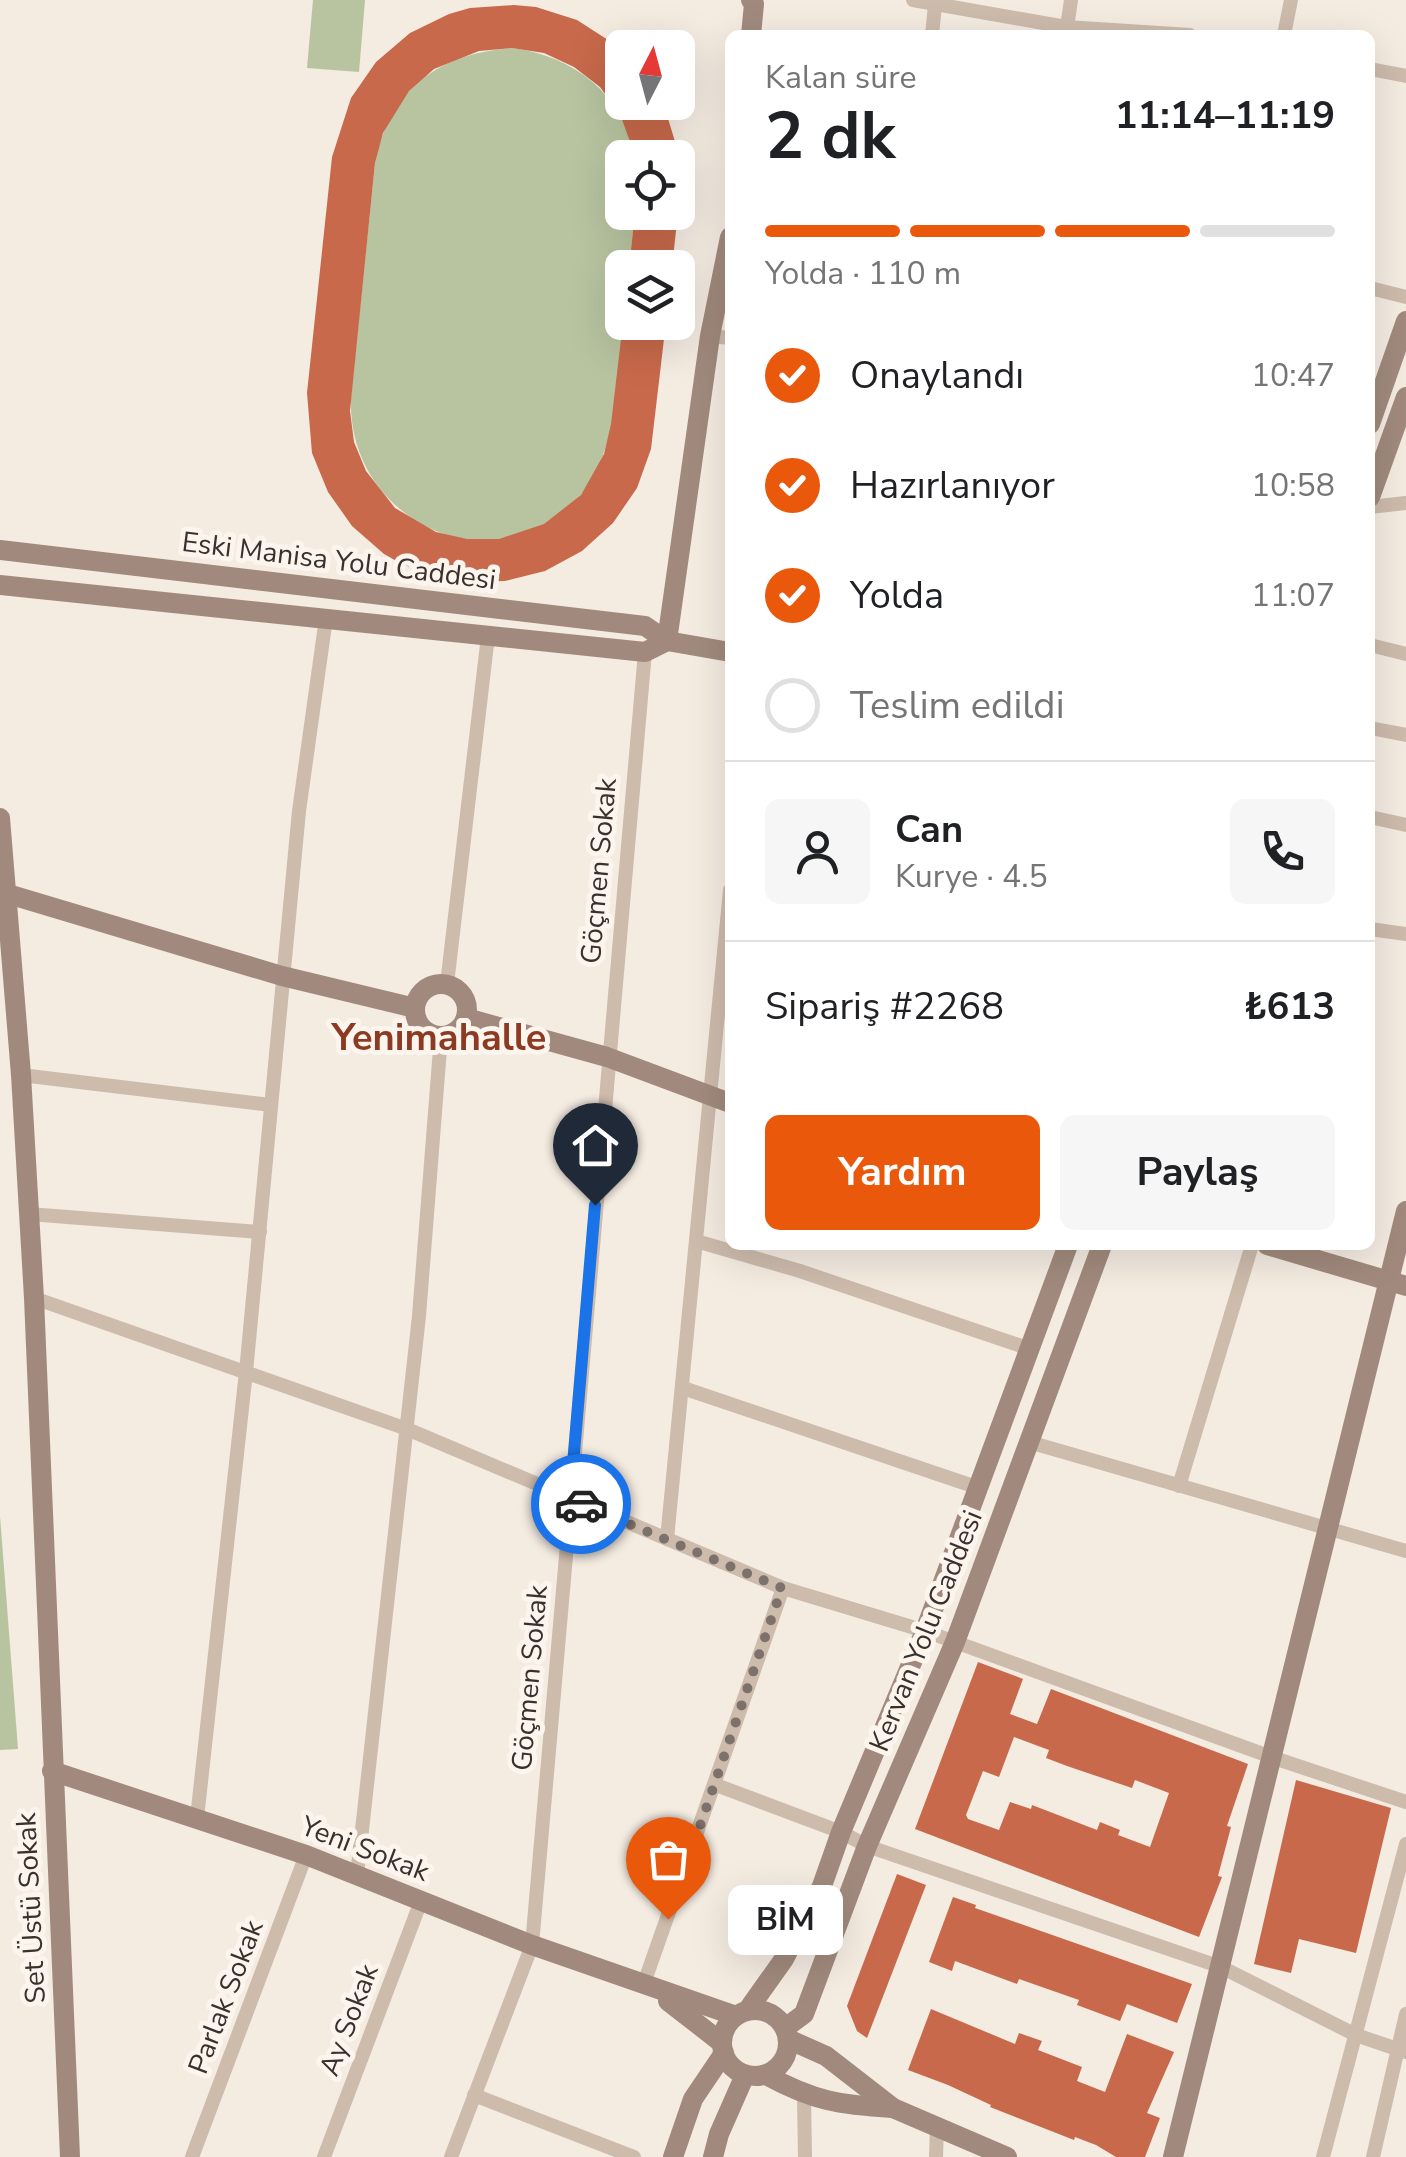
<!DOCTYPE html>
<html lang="tr">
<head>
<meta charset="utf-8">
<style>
  :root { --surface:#fff; --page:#f6f6f6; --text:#202124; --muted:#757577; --line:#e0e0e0; --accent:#ea580c }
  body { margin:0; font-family:"Nunito Sans",sans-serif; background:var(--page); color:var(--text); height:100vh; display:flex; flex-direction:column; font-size:38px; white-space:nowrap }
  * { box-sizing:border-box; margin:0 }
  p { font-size:32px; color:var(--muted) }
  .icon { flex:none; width:55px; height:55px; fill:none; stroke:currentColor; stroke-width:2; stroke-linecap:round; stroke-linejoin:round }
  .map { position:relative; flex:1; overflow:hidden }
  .side { position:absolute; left:725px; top:30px; width:650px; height:1220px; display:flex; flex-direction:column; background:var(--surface); border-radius:15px; box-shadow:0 10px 40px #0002 }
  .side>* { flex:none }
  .needle { width:65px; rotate:6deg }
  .buttons { position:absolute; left:605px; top:30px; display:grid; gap:20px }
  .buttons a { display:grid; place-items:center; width:90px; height:90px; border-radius:15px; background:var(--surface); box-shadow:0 10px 40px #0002; font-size:50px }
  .pin { position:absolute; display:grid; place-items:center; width:85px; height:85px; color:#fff; margin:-102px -42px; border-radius:50% 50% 50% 0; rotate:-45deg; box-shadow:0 0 10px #0007 }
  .pin .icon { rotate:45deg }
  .courier { position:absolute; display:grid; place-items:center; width:100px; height:100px; margin:-50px; border:8px solid #1a73e8; border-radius:50%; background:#fff; color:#222; box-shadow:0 2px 12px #0007 }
  .bubble { position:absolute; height:70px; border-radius:15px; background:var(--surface); box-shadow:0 10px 40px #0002; font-size:32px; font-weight:700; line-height:70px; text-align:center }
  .overview em { font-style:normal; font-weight:700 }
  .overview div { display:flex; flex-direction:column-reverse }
  .overview { display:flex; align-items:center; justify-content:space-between; height:170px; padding:0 40px }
  h1 { font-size:65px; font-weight:700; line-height:75px }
  .bar { display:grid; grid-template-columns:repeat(4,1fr); gap:15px 10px; align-content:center; height:120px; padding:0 40px }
  .bar i { height:12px; border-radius:8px; background:var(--line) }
  .bar .on { background:var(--accent) }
  .bar p { grid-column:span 4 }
  .line { display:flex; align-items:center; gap:25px; padding:0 40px; border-top:2px solid var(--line) }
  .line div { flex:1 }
  .round { display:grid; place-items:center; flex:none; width:105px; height:105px; border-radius:15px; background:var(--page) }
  ol { padding:0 40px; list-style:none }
  li { display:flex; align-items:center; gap:30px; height:110px }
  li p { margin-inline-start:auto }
  li .icon { padding:10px; border-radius:50%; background:var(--accent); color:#fff; stroke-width:4 }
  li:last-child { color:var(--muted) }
  li i { width:55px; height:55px; border:5px solid var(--line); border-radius:50% }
  .action { display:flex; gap:20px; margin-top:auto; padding:20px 40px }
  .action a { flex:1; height:115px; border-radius:15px; background:var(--accent); color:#fff; font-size:40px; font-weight:700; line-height:115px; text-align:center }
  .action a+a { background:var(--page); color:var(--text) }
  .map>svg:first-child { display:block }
</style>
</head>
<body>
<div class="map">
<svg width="1406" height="2157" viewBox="0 0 1406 2157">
  <rect width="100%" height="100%" fill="#f4ebe1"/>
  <g fill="#b8c4a0">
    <path d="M 313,0 L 365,0 L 359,72 L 307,68 Z"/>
    <path d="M 512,48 C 575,56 622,94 636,157 L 622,158 L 622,212 L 635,213 L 629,267 L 622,268 C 623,328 623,433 589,484 C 513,597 345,529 351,396 L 375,163 C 390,88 438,54 512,48 Z"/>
    <path d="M 0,1516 L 18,1749 L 0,1750 Z"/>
  </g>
  <g fill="#c8694b" fill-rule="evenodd">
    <path d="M 514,5 L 536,7 L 577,20 L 622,49 L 622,102 L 663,102 L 680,158 L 636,158 L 620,114 L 600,87 L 574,67 L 544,53 L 512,48 L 479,51 L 434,69 L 409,91 L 383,133 L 375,163 L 350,411 L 354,442 L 366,471 L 395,508 L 436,532 L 467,539 L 499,539 L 544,524 L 581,495 L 604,454 L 611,424 L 623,322 L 666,322 L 651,449 L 637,488 L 613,523 L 582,551 L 545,571 L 505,581 L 462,582 L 442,579 L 402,564 L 384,554 L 352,526 L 328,492 L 312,453 L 307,393 L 332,157 L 351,98 L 376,62 L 410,33 L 449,14 L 470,8 Z"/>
    <path d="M 635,212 L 678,212 L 672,268 L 629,268 Z"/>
    <path d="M 978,1662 L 1023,1679 L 1010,1714 L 1037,1724 L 1051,1689 L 1248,1764 L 1227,1826 L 1231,1827 L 1218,1876 L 1222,1877 L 1199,1937 L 915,1829 ZM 1014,1737 L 1049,1750 L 1046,1758 L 1067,1766 L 1132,1788 L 1135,1780 L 1169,1793 L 1150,1847 L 1118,1835 L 1120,1830 L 1100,1822 L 1097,1830 L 1032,1805 L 1031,1809 L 1010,1802 L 999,1830 L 968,1819 L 966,1815 L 983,1771 L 999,1777 Z"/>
    <path d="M 1296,1780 L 1391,1808 L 1356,1953 L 1299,1939 L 1291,1973 L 1254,1964 Z"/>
    <path d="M 897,1874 L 926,1885 L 867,2038 L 857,2031 L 847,2006 Z"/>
    <path d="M 953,1897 L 976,1905 L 975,1908 L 1192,1984 L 1177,2023 L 1127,2004 L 1120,2021 L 1077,2005 L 1079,2000 L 1019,1979 L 1017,1984 L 955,1961 L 952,1971 L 929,1962 Z"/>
    <path d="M 931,2009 L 1015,2044 L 1019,2033 L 1042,2041 L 1038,2050 L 1082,2067 L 1077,2081 L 1105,2092 L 1127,2034 L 1174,2052 L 1147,2113 L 1160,2118 L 1145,2157 L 1116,2157 L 1096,2145 L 1075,2137 L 1074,2140 L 990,2107 L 991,2105 L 948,2085 L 908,2070 Z"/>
  </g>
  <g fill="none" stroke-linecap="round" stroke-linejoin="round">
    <g stroke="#cdbbac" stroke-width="14">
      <path d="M 913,0 L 1066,27 L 1190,35"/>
      <path d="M 1066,34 L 1071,0"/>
      <path d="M 932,35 L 935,5"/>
      <path d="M 1284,35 L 1291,0"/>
      <path d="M 1370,69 L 1406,76"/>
      <path d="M 1370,288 L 1406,297"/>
      <path d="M 710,336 L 730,338"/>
      <path d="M 1370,507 L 1406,503"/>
      <path d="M 1370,645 L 1406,654"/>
      <path d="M 1370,728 L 1406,735"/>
      <path d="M 1370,817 L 1406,825"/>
      <path d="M 1370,929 L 1406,934"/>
      <path d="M 447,984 L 488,636"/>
      <path d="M 21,1075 L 271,1105"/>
      <path d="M 29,1214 L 260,1232"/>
      <path d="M 696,1241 L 800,1271 L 1030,1349"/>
      <path d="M 34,1298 L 407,1429 L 783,1588 L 925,1631 L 1274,1758 L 1406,1802"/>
      <path d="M 683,1388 L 979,1488"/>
      <path d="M 1029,1442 L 1406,1551"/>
      <path d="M 1179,1486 L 1252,1245"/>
      <path d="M 667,1539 L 730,890"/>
      <path d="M 716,1785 L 841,1832 L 867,1846 L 1221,1967 L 1356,2035 L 1406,2052"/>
      <path d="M 197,1818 L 246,1372 L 299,811 L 326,618"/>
      <path d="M 357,1875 L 419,1316 L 441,1036"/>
      <path d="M 643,1986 L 783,1588"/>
      <path d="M 474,2095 L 634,2157"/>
      <path d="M 804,2096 L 805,2157"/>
      <path d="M 192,2157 L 306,1855"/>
      <path d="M 324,2157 L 421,1901"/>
      <path d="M 451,2157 L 532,1945 L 645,652"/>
      <path d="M 936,2157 L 937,2126"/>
      <path d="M 1323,2157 L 1406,1844"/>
      <path d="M 1373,2157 L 1406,2014"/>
    </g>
    <g stroke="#a18a7d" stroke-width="20">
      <path d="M 751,0 L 754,4 L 751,35"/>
      <path d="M 1370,424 L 1406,321"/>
      <path d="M 1370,497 L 1406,397"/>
      <path d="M 0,550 L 645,626 L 667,641 L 730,652"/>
      <path d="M 0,585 L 645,652 L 667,641"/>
      <path d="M 667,641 L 710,336 L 730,237"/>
      <path d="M 0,818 L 21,1075 L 34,1298 L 70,2157"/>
      <path d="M 8,894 L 282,976 L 415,1008"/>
      <circle cx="441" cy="1010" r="26"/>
      <path d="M 466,1018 L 607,1057 L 730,1103"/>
      <path d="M 1267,1245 L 1406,1286"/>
      <path d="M 52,1771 L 306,1855 L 532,1945 L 736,2016"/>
      <path d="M 668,2001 L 722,2043"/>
      <circle cx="755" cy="2043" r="33"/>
      <path d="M 747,2011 L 784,1959 L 822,1886 L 841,1832 L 925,1631 L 1068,1245"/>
      <path d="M 785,2028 L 804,2014 L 867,1846 L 955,1642 L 1102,1245"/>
      <path d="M 788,2039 L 826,2056 L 893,2108 L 1007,2157"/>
      <path d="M 766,2075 C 814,2101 839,2105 893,2108"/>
      <path d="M 673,2157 L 693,2099 L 724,2053"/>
      <path d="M 713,2157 L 719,2134 L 745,2075"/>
      <path d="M 1173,2157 C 1253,1842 1326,1526 1406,1211"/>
    </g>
  </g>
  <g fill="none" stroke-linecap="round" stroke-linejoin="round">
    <path stroke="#7c716b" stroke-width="10" stroke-dasharray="0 18" d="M 581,1504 L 782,1588 L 668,1919"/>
    <path stroke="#1a73e8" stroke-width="12" d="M 581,1504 L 570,1500 L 595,1205"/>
  </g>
  <g text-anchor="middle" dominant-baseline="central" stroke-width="10" stroke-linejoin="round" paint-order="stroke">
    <g font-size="28" fill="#3b302b" stroke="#fbf5ee">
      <text transform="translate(339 561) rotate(7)">Eski Manisa Yolu Caddesi</text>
      <text transform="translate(599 871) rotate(-85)">Göçmen Sokak</text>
      <text transform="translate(926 1631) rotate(-68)">Kervan Yolu Caddesi</text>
      <text transform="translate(530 1678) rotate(-85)">Göçmen Sokak</text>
      <text transform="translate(365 1849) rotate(21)">Yeni Sokak</text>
      <text transform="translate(31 1908) rotate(-93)">Set Üstü Sokak</text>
      <text transform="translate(226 1997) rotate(-69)">Parlak Sokak</text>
      <text transform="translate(349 2020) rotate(-69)">Ay Sokak</text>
    </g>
    <g font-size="38" font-weight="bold" fill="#8c3b22" stroke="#fbf5ee">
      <text x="439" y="1037">Yenimahalle</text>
    </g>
  </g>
</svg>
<div class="buttons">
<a><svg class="needle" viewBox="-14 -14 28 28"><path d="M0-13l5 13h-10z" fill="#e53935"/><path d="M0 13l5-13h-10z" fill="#757577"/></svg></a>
<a><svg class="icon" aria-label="locate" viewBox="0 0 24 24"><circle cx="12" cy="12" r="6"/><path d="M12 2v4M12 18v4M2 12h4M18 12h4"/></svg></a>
<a><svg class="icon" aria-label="layers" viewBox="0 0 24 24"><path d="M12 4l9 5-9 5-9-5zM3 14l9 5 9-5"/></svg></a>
</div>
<div class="pin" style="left:668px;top:1919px;background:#ea580c"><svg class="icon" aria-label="bag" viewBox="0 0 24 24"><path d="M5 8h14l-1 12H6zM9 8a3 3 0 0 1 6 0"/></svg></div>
<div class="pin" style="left:595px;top:1205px;background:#1f2937"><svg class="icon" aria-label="home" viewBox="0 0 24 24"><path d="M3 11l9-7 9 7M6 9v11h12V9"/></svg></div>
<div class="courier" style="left:581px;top:1504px"><svg class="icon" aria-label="car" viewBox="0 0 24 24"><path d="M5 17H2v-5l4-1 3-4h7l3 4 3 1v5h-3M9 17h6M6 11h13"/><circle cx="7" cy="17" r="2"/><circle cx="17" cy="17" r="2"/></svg></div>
<div class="bubble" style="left:728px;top:1885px;width:115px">BİM</div>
<section class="side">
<div class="overview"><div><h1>2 dk</h1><p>Kalan süre</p></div><em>11:14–11:19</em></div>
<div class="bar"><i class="on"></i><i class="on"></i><i class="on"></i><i></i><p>Yolda · 110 m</p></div>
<ol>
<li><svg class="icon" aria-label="check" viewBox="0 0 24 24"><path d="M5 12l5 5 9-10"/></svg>Onaylandı<p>10:47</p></li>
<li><svg class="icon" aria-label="check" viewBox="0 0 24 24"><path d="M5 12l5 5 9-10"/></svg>Hazırlanıyor<p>10:58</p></li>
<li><svg class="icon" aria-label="check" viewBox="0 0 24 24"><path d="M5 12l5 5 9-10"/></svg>Yolda<p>11:07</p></li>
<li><i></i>Teslim edildi</li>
</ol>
<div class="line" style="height:180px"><a class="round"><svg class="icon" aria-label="person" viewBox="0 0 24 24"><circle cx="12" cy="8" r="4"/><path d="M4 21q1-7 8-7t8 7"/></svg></a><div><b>Can</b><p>Kurye · 4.5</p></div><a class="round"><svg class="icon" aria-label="phone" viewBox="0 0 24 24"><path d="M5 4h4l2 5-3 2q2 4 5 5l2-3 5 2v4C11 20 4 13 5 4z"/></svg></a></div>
<div class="line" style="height:130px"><div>Sipariş #2268</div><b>₺613</b></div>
<div class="action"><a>Yardım</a><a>Paylaş</a></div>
</section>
</div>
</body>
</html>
